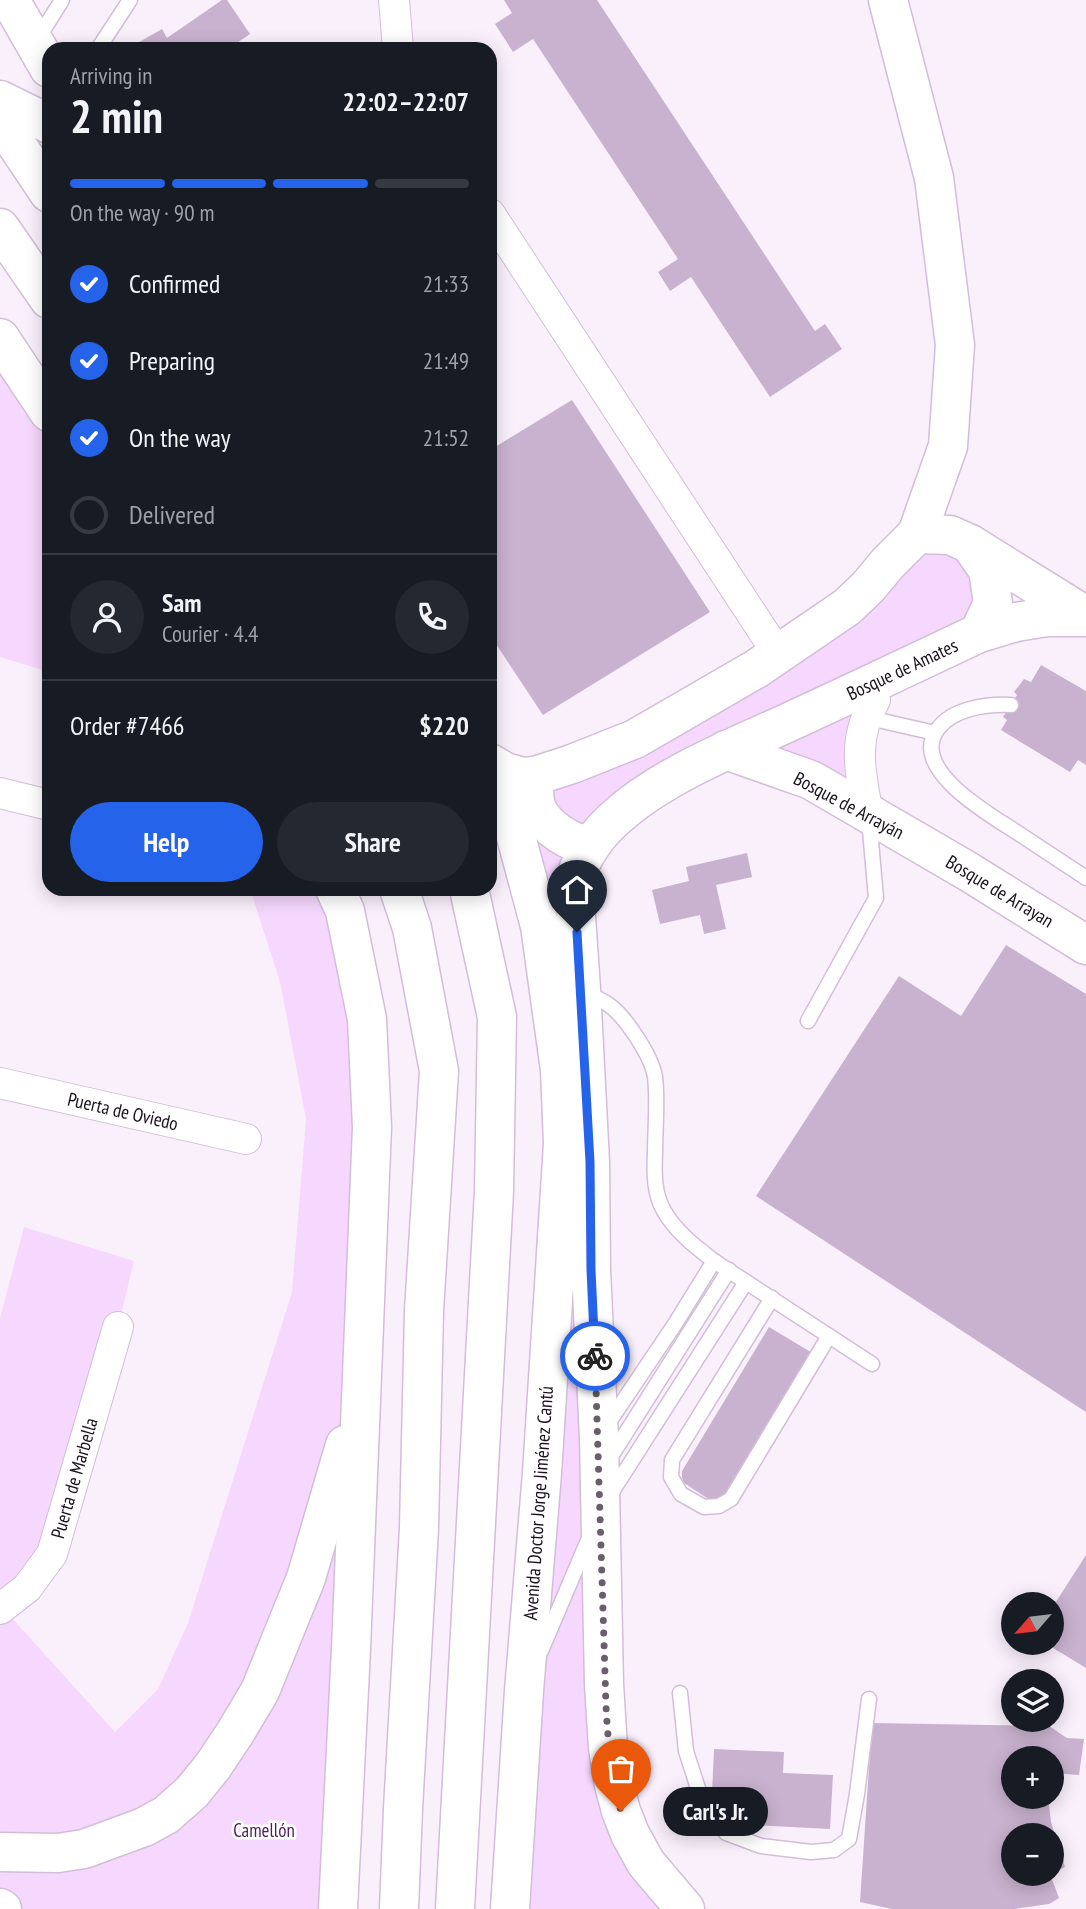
<!DOCTYPE html>
<html lang="en">
<head>
<meta charset="utf-8">
<style>
  :root { --surface:#171b24; --page:#242831; --text:#f1f3f6; --muted:#9ea1a6; --line:#363941; --accent:#2563eb }
  body { margin:0; font-family:"PT Sans Narrow",sans-serif; background:var(--page); color:var(--text); height:100vh; display:flex; flex-direction:column; font-size:26px; white-space:nowrap }
  * { box-sizing:border-box; margin:0 }
  p { font-size:23px; color:var(--muted) }
  .icon { flex:none; width:38px; height:38px; fill:none; stroke:currentColor; stroke-width:2; stroke-linecap:round; stroke-linejoin:round }
  .map { position:relative; flex:1; overflow:hidden }
  .details { position:absolute; left:42px; top:42px; width:455px; height:854px; display:flex; flex-direction:column; background:var(--surface); border-radius:21px; box-shadow:0 4px 18px #0003 }
  .details>* { flex:none }
  .needle { width:46px; rotate:242deg }
  .controls { position:absolute; left:1001px; top:1592px; display:grid; gap:14px }
  .controls a { display:grid; place-items:center; width:63px; height:63px; border-radius:50%; background:var(--surface); box-shadow:0 4px 18px #0003; font-size:35px }
  .pin { position:absolute; display:grid; place-items:center; width:60px; height:60px; color:#fff; margin:-72px -30px; border-radius:50% 50% 50% 0; rotate:-45deg; box-shadow:0 0 7px #0007 }
  .pin .icon { rotate:45deg }
  .courier { position:absolute; display:grid; place-items:center; width:70px; height:70px; margin:-35px; border:5px solid #2563eb; border-radius:50%; background:#fff; color:#222; box-shadow:0 2px 9px #0007 }
  .bubble { position:absolute; height:49px; border-radius:24px; background:var(--surface); box-shadow:0 4px 18px #0003; font-size:23px; font-weight:800; line-height:49px; text-align:center }
  .overview em { font-style:normal; font-weight:800 }
  .overview div { display:flex; flex-direction:column-reverse }
  .overview { display:flex; align-items:center; justify-content:space-between; height:119px; padding:0 28px }
  h1 { font-size:46px; font-weight:800; line-height:52px }
  .bar { display:grid; grid-template-columns:repeat(4,1fr); gap:10px 7px; align-content:center; height:84px; padding:0 28px }
  .bar i { height:9px; border-radius:5px; background:var(--line) }
  .bar .active { background:var(--accent) }
  .bar p { grid-column:span 4 }
  .line { display:flex; align-items:center; gap:18px; padding:0 28px; border-top:2px solid var(--line) }
  .line div { flex:1 }
  .round { display:grid; place-items:center; flex:none; width:74px; height:74px; border-radius:37px; background:var(--page) }
  ol { padding:0 28px; list-style:none }
  li { display:flex; align-items:center; gap:21px; height:77px }
  li p { margin-inline-start:auto }
  li .icon { padding:7px; border-radius:50%; background:var(--accent); color:#fff; stroke-width:4 }
  li:last-child { color:var(--muted) }
  li i { width:38px; height:38px; border:4px solid var(--line); border-radius:50% }
  .button { display:flex; gap:14px; margin-top:auto; padding:14px 28px }
  .button a { flex:1; height:80px; border-radius:42px; background:var(--accent); color:#fff; font-size:28px; font-weight:800; line-height:80px; text-align:center }
  .button a+a { background:var(--page); color:var(--text) }
  .map>svg:first-child { display:block }
</style>
</head>
<body>
<div class="map">
<svg width="1086" height="1909" viewBox="0 0 1086 1909">
  <rect width="100%" height="100%" fill="#faf0fc"/>
  <g fill="#f6d8fe">
    <path d="M 0,338 L 49,412 L 49,672 L 0,657 Z"/>
    <path d="M 950,535 L 993,603 L 875,700 L 868,814 L 726,750 L 590,846 L 608,1748 L 685,1909 L 510,1909 L 563,1144 L 505,772 L 535,776 Z"/>
    <path d="M 250,889 L 335,889 L 367,1019 L 338,1909 L 0,1909 L 0,1318 L 24,1227 L 134,1261 L 118,1327 L 52,1554 L 3,1608 L 115,1732 L 158,1689 L 188,1623 L 292,1292 L 306,1119 L 280,982 Z"/>
  </g>
  <g fill="#c9b2cf">
    <path d="M 222,0 L 227,0 L 250,34 L 228,49 L 127,49 L 162,29 L 167,38 Z"/>
    <path d="M 504,0 L 597,0 L 815,331 L 825,324 L 842,349 L 770,397 L 691,277 L 670,291 L 658,272 L 678,259 L 533,39 L 513,52 L 495,24 L 512,13 Z"/>
    <path d="M 572,400 L 710,612 L 543,715 L 490,635 L 490,450 Z"/>
    <path d="M 1041,665 L 1086,691 L 1086,765 L 1078,760 L 1070,772 L 1001,730 L 1007,720 L 1003,717 L 1017,695 L 1014,692 L 1024,679 L 1031,682 Z"/>
    <path d="M 747,853 L 752,877 L 716,885 L 726,929 L 704,934 L 700,915 L 660,924 L 652,890 L 689,881 L 686,867 Z"/>
    <path d="M 1006,945 L 1086,994 L 1086,1412 L 756,1196 L 899,976 L 961,1016 Z"/>
    <path d="M 769,1327 L 814,1354 L 728,1493 L 718,1500 L 710,1500 L 684,1483 L 682,1478 L 682,1471 Z"/>
    <path d="M 1086,1555 L 1086,1668 L 1045,1643 L 1052,1643 L 1052,1608 Z"/>
    <path d="M 872,1723 L 1049,1726 L 1067,1738 L 1084,1739 L 1079,1775 L 1052,1773 L 1052,1759 L 1013,1759 L 1013,1797 L 1048,1797 L 1051,1822 L 1065,1867 L 1052,1874 L 1052,1836 L 1013,1836 L 1013,1874 L 1050,1874 L 1059,1898 L 1049,1904 L 1015,1909 L 892,1909 L 860,1902 Z"/>
    <path d="M 714,1749 L 784,1752 L 783,1773 L 833,1775 L 830,1829 L 732,1824 L 712,1794 Z"/>
  </g>
  <g fill="none" stroke-linecap="round" stroke-linejoin="round">
    <defs>
      <g id="lane">
        <path d="M 37,40 L 62,0"/>
        <path d="M 98,49 L 130,0"/>
        <path d="M 1011,705 C 987,704 952,708 937,730 C 909,770 992,816 1018,833 C 1041,848 1063,863 1086,878"/>
        <path d="M 865,717 L 935,733"/>
        <path d="M 585,992 C 593,996 602,1000 609,1005 C 626,1017 652,1057 655,1077 C 658,1100 655,1130 655,1153 C 654,1173 654,1194 664,1211 C 676,1232 696,1247 714,1261 L 872,1364"/>
        <path d="M 808,1021 L 876,898 L 869,819"/>
        <path d="M 772,1298 L 672,1460 L 671,1477 L 681,1494 L 704,1507 L 719,1506 L 731,1499 L 829,1336"/>
        <path d="M 607,1425 L 675,1324 L 714,1261"/>
        <path d="M 610,1458 L 729,1270"/>
        <path d="M 610,1495 L 746,1282"/>
        <path d="M 541,1651 L 589,1538"/>
        <path d="M 680,1693 L 686,1751 L 704,1807 L 726,1833 L 761,1846 L 811,1852 L 834,1850 L 849,1839 L 857,1794 L 869,1699"/>
      </g>
      <g id="street">
        <path d="M 394,0 L 398,49"/>
        <path d="M 490,214 L 778,654"/>
        <path d="M 0,793 L 49,805"/>
        <path d="M 868,814 C 860,771 852,740 875,700"/>
        <path d="M 0,1083 L 246,1139"/>
        <path d="M 0,1609 L 27,1588 L 52,1554 L 118,1327"/>
      </g>
      <g id="secondary">
        <path d="M 10,0 L 49,68"/>
        <path d="M 0,100 L 49,124"/>
        <path d="M 0,120 L 49,193"/>
        <path d="M 0,228 L 49,299"/>
        <path d="M 0,338 L 49,412"/>
        <path d="M 917,534 L 950,535 L 970,544 L 1086,616"/>
        <path d="M 970,544 L 988,570 L 993,603 L 979,633"/>
        <path d="M 726,750 L 811,780 L 969,872 L 1086,945"/>
        <path d="M 490,763 L 505,772 L 523,777 L 535,776 L 572,764 L 635,739 L 756,669 L 847,607 L 868,587 L 888,563 L 917,534 L 948,446 L 955,345 L 934,178 L 888,0"/>
        <path d="M 490,770 L 514,829 L 540,926 L 560,1070 L 563,1144 L 542,1473 L 524,1691 L 510,1909"/>
        <path d="M 535,776 C 534,786 533,799 537,809 C 546,828 570,843 590,846"/>
        <path d="M 335,889 L 345,911 L 367,1019 L 372,1127 L 351,1649 L 338,1909"/>
        <path d="M 399,889 L 412,928 L 439,1071 L 424,1311 L 419,1528 L 403,1809 L 399,1909"/>
        <path d="M 0,1852 L 58,1853 L 84,1849 L 144,1827 L 166,1815 L 192,1792 L 213,1766 L 235,1733 L 260,1691 L 306,1578 L 345,1445"/>
        <path d="M 0,1908 L 2,1909"/>
        <path d="M 455,1909 L 494,1191 L 497,1017 L 469,889"/>
        <path d="M 685,1909 L 646,1863 L 630,1834 L 621,1811 L 614,1785 L 608,1748 L 604,1684 L 599,1438 L 591,1270 L 590,1162 L 581,989 L 574,888 C 577,859 599,831 621,813 C 665,775 732,748 785,724 C 850,694 914,664 979,633 L 1016,622 L 1047,617 L 1086,617"/>
      </g>
    </defs>
    <use href="#lane" stroke="#d3bdd9" stroke-width="17"/>
    <use href="#street" stroke="#d3bdd9" stroke-width="32"/>
    <use href="#secondary" stroke="#d3bdd9" stroke-width="41"/>
    <use href="#lane" stroke="#fff" stroke-width="14"/>
    <use href="#street" stroke="#fff" stroke-width="30"/>
    <use href="#secondary" stroke="#fff" stroke-width="38"/>
  </g>
  <g fill="none" stroke-linecap="round" stroke-linejoin="round">
    <path stroke="#685f6a" stroke-width="7" stroke-dasharray="0 12.6" d="M 595,1356 L 606,1706 C 608,1742 611,1776 621,1811"/>
    <path stroke="#2563eb" stroke-width="9" d="M 577,932 L 590,1162 L 591,1270 L 595,1356"/>
  </g>
  <g text-anchor="middle" dominant-baseline="central" stroke-width="5" stroke-linejoin="round" paint-order="stroke">
    <g font-size="19" fill="#19111b" stroke="#fff">
      <text transform="translate(902 669) rotate(-25)">Bosque de Amates</text>
      <text transform="translate(849 805) rotate(28)">Bosque de Arrayán</text>
      <text transform="translate(1000 891) rotate(31)">Bosque de Arrayan</text>
      <text transform="translate(123 1111) rotate(13)">Puerta de Oviedo</text>
      <text transform="translate(74 1478) rotate(-74)">Puerta de Marbella</text>
      <text transform="translate(538 1503) rotate(-86)">Avenida Doctor Jorge Jiménez Cantú</text>
    </g>
    <g font-size="19" fill="#4d1f58" stroke="#fff">
      <text x="264" y="1830">Camellón</text>
    </g>
  </g>
</svg>
<div class="controls">
<a><svg class="needle" viewBox="-14 -14 28 28"><path d="M0-13l5 13h-10z" fill="#e53935"/><path d="M0 13l5-13h-10z" fill="#9ea1a6"/></svg></a>
<a><svg class="icon" aria-label="layers" viewBox="0 0 24 24"><path d="M12 4l9 5-9 5-9-5zM3 14l9 5 9-5"/></svg></a>
<a>+</a>
<a>−</a>
</div>
<div class="pin" style="left:621px;top:1811px;background:#ea580c"><svg class="icon" aria-label="bag" viewBox="0 0 24 24"><path d="M5 8h14l-1 12H6zM9 8a3 3 0 0 1 6 0"/></svg></div>
<div class="pin" style="left:577px;top:932px;background:#1f2937"><svg class="icon" aria-label="home" viewBox="0 0 24 24"><path d="M3 11l9-7 9 7M6 9v11h12V9"/></svg></div>
<div class="courier" style="left:595px;top:1356px"><svg class="icon" aria-label="bike" viewBox="0 0 24 24"><circle cx="6" cy="16" r="4"/><circle cx="18" cy="16" r="4"/><path d="M6 16l4-8h5l3 8M10 8l3 8H6M13 5h3"/></svg></div>
<div class="bubble" style="left:663px;top:1787px;width:105px">Carl's Jr.</div>
<section class="details">
<div class="overview"><div><h1>2 min</h1><p>Arriving in</p></div><em>22:02–22:07</em></div>
<div class="bar"><i class="active"></i><i class="active"></i><i class="active"></i><i></i><p>On the way · 90 m</p></div>
<ol>
<li><svg class="icon" aria-label="check" viewBox="0 0 24 24"><path d="M5 12l5 5 9-10"/></svg>Confirmed<p>21:33</p></li>
<li><svg class="icon" aria-label="check" viewBox="0 0 24 24"><path d="M5 12l5 5 9-10"/></svg>Preparing<p>21:49</p></li>
<li><svg class="icon" aria-label="check" viewBox="0 0 24 24"><path d="M5 12l5 5 9-10"/></svg>On the way<p>21:52</p></li>
<li><i></i>Delivered</li>
</ol>
<div class="line" style="height:126px"><a class="round"><svg class="icon" aria-label="person" viewBox="0 0 24 24"><circle cx="12" cy="8" r="4"/><path d="M4 21q1-7 8-7t8 7"/></svg></a><div><b>Sam</b><p>Courier · 4.4</p></div><a class="round"><svg class="icon" aria-label="phone" viewBox="0 0 24 24"><path d="M5 4h4l2 5-3 2q2 4 5 5l2-3 5 2v4C11 20 4 13 5 4z"/></svg></a></div>
<div class="line" style="height:91px"><div>Order #7466</div><b>$220</b></div>
<div class="button"><a>Help</a><a>Share</a></div>
</section>
</div>
</body>
</html>
